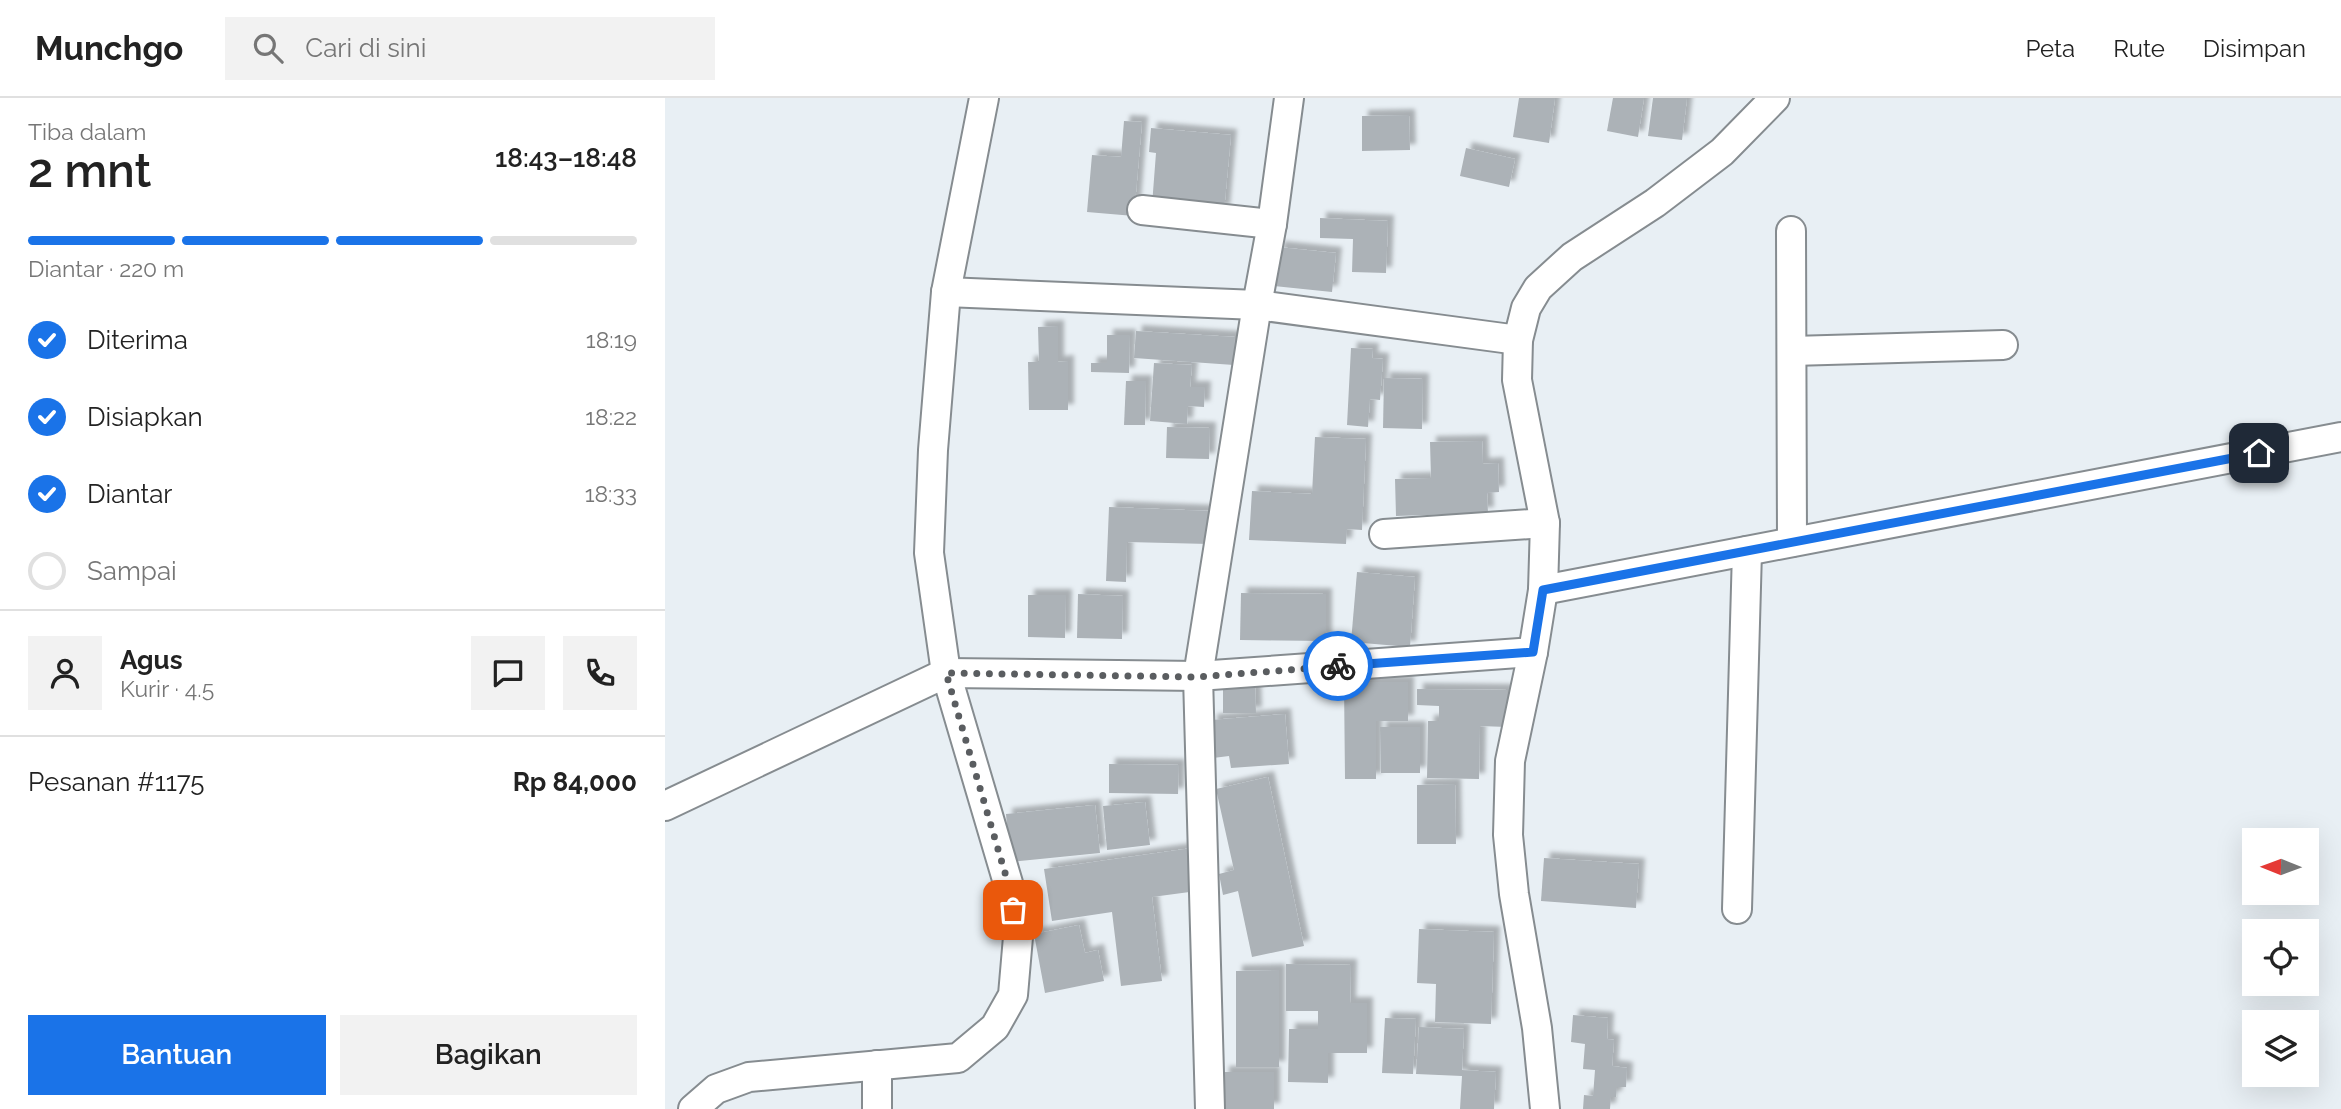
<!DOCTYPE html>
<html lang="id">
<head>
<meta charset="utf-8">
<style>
  :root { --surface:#fff; --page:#f2f2f2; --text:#222; --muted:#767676; --line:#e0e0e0; --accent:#1a73e8 }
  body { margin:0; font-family:Raleway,sans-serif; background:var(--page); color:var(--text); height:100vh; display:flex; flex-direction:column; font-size:26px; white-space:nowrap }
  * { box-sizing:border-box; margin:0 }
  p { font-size:23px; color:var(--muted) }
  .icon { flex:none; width:38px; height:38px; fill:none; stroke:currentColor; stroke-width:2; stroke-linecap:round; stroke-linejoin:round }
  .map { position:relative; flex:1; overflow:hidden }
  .details { display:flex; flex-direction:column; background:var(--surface); width:665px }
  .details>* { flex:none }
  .needle { width:46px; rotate:271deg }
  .tools { position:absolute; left:1577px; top:730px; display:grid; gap:14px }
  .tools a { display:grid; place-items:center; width:77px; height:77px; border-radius:0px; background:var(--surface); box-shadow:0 7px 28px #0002; font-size:35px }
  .pin { position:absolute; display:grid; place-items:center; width:60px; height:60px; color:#fff; margin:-30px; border-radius:14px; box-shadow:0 4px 10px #0006 }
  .courier { position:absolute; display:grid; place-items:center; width:70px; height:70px; margin:-35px; border:5px solid #1a73e8; border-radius:50%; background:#fff; color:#222; box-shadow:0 2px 9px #0007 }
  .head em { font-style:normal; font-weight:600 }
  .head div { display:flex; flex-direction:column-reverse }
  .head { display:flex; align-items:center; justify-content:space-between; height:119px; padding:0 28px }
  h1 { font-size:46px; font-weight:600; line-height:52px }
  .bar { display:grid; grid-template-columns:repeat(4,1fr); gap:10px 7px; align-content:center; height:84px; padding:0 28px }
  .bar i { height:9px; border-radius:5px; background:var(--line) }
  .bar .current { background:var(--accent) }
  .bar p { grid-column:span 4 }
  .line { display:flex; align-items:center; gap:18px; padding:0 28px; border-top:2px solid var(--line) }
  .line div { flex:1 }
  .round { display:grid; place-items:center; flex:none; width:74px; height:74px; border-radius:0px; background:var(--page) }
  ol { padding:0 28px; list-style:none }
  li { display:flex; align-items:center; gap:21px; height:77px }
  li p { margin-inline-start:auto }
  li .icon { padding:7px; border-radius:50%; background:var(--accent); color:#fff; stroke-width:4 }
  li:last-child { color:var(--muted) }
  li i { width:38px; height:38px; border:4px solid var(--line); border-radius:50% }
  .button { display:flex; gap:14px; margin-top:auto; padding:14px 28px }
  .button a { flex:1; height:80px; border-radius:0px; background:var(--accent); color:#fff; font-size:28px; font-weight:600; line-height:80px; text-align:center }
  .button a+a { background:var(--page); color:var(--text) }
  header { display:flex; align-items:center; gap:42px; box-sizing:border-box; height:98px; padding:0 35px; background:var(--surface); border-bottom:2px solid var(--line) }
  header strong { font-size:33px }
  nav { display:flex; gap:38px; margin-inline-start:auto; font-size:24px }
  .search { width:490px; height:63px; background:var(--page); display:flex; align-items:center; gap:18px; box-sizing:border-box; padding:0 24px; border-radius:0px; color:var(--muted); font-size:26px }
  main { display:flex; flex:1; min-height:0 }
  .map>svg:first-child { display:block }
</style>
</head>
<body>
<header>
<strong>Munchgo</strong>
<div class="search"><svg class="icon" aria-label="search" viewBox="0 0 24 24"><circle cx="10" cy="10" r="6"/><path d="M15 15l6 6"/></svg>Cari di sini</div>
<nav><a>Peta</a><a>Rute</a><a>Disimpan</a></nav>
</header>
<main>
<section class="details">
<div class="head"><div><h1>2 mnt</h1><p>Tiba dalam</p></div><em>18:43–18:48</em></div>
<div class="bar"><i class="current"></i><i class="current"></i><i class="current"></i><i></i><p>Diantar · 220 m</p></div>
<ol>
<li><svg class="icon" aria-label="check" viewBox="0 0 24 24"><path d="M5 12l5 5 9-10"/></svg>Diterima<p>18:19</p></li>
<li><svg class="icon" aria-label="check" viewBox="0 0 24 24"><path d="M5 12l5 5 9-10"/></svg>Disiapkan<p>18:22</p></li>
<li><svg class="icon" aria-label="check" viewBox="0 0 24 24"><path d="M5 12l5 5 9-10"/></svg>Diantar<p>18:33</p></li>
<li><i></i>Sampai</li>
</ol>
<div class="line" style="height:126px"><a class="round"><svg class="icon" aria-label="person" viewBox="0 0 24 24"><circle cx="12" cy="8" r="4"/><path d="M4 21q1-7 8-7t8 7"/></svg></a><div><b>Agus</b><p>Kurir · 4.5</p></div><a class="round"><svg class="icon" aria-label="chat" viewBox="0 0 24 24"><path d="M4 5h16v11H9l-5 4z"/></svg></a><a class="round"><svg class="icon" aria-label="phone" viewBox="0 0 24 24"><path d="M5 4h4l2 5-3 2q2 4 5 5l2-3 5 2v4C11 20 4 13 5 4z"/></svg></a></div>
<div class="line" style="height:91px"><div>Pesanan #1175</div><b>Rp 84,000</b></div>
<div class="button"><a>Bantuan</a><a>Bagikan</a></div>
</section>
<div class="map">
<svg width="1676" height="1011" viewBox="0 0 1676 1011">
  <defs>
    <filter id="shadow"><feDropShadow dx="6" dy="-6" stdDeviation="2" flood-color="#0004"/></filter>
  </defs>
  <rect width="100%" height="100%" fill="#e8eff4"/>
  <g fill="#acb2b7" filter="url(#shadow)">
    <path d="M 854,0 L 890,0 L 884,45 L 848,39 Z"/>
    <path d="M 948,0 L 979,0 L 973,39 L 942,33 Z"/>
    <path d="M 988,0 L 1022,0 L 1017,42 L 983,38 Z"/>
    <path d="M 744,17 L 745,52 L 697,53 L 697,18 Z"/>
    <path d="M 459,23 L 477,24 L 469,118 L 422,114 L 427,57 L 456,59 Z"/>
    <path d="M 486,30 L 566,37 L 559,113 L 487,107 L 491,55 L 484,54 Z"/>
    <path d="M 801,50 L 850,61 L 844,89 L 795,78 Z"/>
    <path d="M 655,120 L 723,123 L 721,175 L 687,174 L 688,141 L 655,140 Z"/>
    <path d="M 613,149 L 671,155 L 667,194 L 609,188 Z"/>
    <path d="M 393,228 L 393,264 L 403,263 L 403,312 L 364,312 L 363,264 L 374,264 L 373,229 Z"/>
    <path d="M 471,233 L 570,239 L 569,267 L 469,260 Z"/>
    <path d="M 442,237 L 465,237 L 464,275 L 426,274 L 426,265 L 442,265 Z"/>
    <path d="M 686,250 L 708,251 L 707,260 L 718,261 L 715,302 L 705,301 L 703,329 L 682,327 Z"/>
    <path d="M 489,265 L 527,267 L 525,289 L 540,289 L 539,309 L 523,308 L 522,326 L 485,323 Z"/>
    <path d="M 719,280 L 758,281 L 757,331 L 718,330 Z"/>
    <path d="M 461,283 L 481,283 L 480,327 L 459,327 Z"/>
    <path d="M 502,329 L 545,330 L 544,361 L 501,360 Z"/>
    <path d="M 650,339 L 701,341 L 697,432 L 682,431 L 681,446 L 584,442 L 587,393 L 647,396 Z"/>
    <path d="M 817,343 L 818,366 L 833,365 L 834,394 L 822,395 L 823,415 L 731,418 L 730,381 L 766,380 L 765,344 Z"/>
    <path d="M 444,409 L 545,413 L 544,446 L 462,444 L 461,484 L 441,483 Z"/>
    <path d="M 692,474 L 750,479 L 745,549 L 686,544 Z"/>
    <path d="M 576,495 L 661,496 L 661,543 L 575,542 Z"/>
    <path d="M 413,496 L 458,498 L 457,541 L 412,540 Z"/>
    <path d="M 363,497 L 401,497 L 400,540 L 363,539 Z"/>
    <path d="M 679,584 L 743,584 L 743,623 L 711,623 L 711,681 L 680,681 Z"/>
    <path d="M 590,588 L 591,615 L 558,615 L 558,589 Z"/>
    <path d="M 752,591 L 842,592 L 842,629 L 815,628 L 814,681 L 762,680 L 763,623 L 774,623 L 774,608 L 752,607 Z"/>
    <path d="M 620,616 L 624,666 L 566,670 L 564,658 L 548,660 L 546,622 Z"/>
    <path d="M 715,629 L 755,629 L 755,675 L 716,675 Z"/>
    <path d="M 444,666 L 514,667 L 513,696 L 444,695 Z"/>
    <path d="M 603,679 L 639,848 L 587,859 L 573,793 L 558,797 L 554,776 L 569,772 L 551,691 Z"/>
    <path d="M 790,686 L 791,746 L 752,746 L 752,687 Z"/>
    <path d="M 480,704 L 485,747 L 442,752 L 438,708 Z"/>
    <path d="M 430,707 L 435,755 L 345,764 L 341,716 Z"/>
    <path d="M 527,750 L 532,793 L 487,799 L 497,883 L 456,888 L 447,814 L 387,823 L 379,771 Z"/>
    <path d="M 879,760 L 974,766 L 971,810 L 876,803 Z"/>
    <path d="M 414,827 L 420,855 L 433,852 L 439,883 L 380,895 L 369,836 Z"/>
    <path d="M 754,831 L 829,834 L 826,926 L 770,924 L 771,886 L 752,885 Z"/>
    <path d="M 621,866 L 686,867 L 685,905 L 702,905 L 702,955 L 663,955 L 663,985 L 623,984 L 624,931 L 653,931 L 653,913 L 621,913 Z"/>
    <path d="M 614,872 L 614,969 L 571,969 L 571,873 Z"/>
    <path d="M 908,917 L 943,920 L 942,941 L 949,942 L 947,968 L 962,970 L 961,989 L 952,989 L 951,999 L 946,999 L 945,1011 L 918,1011 L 919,997 L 928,998 L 930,972 L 918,971 L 920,946 L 906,944 Z"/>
    <path d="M 720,920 L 751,921 L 748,976 L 717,975 Z"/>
    <path d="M 754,929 L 799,931 L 797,972 L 831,974 L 829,1011 L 795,1011 L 797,978 L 751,976 Z"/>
    <rect x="558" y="974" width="51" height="37"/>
  </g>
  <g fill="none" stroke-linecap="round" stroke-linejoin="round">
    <defs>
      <g id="minor">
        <path d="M 477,112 L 607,126"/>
        <path d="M 1126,133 L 1127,444"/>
        <path d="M 281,194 L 592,207 L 853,242"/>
        <path d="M 1127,253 L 1338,247"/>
        <path d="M 719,436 L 880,425"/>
        <path d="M 878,492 L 1676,339"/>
        <path d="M 0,708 L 281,575 L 533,578 L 868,554"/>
        <path d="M 1072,811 L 1082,453"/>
        <path d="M 212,967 L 212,1011"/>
        <path d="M 28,1011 L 51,991 L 84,979 L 293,960 L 330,929 L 348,897 L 353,839 L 343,785 L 281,575 L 264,455 L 268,352 L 281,194 L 319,0"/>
        <path d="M 545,1011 L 533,578 L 592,207 L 607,126 L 624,0"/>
        <path d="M 880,1011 L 872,930 L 849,796 L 843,737 L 845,663 L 868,554 L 878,492 L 880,425 L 852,282 L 853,242 L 861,210 L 873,190 L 907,159 L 990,105 L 1057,54 L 1110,0"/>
      </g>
    </defs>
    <use href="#minor" stroke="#868c90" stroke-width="32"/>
    <use href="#minor" stroke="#fff" stroke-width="28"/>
  </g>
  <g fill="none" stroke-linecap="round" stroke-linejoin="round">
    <path stroke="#5a5d60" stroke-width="7" stroke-dasharray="0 12.6" d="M 348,812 L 343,785 L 281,575 L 533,579 L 673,568"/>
    <path stroke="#1a73e8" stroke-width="9" d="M 673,568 L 868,554 L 878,492 L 1594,355"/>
  </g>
</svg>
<div class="tools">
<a><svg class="needle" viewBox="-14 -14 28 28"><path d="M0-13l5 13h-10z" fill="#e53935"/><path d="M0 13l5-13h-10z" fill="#767676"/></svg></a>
<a><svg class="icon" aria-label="locate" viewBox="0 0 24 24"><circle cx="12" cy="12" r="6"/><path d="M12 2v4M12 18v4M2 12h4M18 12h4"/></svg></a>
<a><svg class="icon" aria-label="layers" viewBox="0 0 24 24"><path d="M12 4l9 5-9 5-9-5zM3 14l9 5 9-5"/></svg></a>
</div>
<div class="pin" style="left:348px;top:812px;background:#ea580c"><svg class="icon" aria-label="bag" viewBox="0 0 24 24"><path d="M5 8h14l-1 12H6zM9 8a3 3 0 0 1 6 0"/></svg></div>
<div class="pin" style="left:1594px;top:355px;background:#1f2937"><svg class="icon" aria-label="home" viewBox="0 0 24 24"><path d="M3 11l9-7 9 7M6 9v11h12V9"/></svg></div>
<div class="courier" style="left:673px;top:568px"><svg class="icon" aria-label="bike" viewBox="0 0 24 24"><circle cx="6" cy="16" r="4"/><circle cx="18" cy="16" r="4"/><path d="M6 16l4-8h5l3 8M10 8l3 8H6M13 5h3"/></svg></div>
</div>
</main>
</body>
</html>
